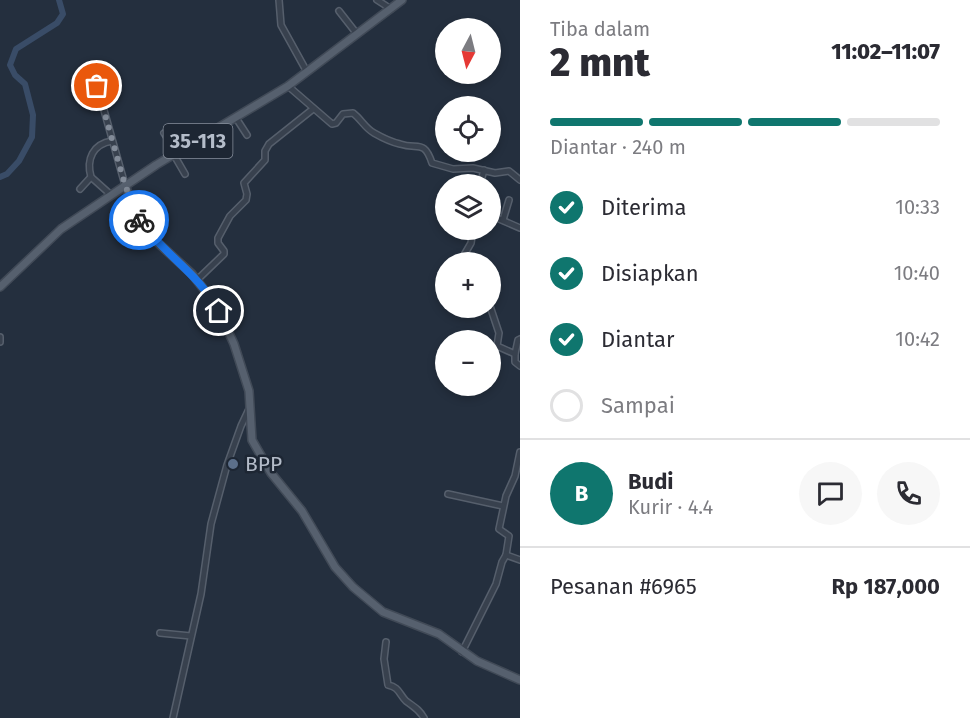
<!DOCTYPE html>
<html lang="id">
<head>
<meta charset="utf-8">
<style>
  :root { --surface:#fff; --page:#f7f7f7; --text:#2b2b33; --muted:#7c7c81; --line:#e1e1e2; --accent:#0f766e }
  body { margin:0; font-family:"Fira Sans",sans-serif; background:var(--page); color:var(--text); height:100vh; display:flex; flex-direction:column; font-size:22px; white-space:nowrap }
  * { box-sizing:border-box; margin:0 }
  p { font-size:20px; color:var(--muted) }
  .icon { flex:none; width:33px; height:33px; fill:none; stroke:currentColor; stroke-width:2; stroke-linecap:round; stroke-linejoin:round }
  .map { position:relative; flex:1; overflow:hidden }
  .details { display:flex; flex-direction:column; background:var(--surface); width:450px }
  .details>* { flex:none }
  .needle { width:39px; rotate:187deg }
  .tools { position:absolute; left:435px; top:18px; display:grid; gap:12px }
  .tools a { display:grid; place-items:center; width:66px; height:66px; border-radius:50%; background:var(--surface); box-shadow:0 3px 9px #0003; font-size:30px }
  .pin { position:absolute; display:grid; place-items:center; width:51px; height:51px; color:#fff; margin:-26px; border:3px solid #fff; border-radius:50%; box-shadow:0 2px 6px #0007 }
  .courier { position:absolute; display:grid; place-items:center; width:60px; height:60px; margin:-30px; border:4px solid #1a73e8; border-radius:50%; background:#fff; color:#222; box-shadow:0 2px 8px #0007 }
  .head em { font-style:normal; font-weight:800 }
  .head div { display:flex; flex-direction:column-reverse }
  .head { display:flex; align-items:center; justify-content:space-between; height:102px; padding:0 30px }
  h1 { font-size:39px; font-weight:800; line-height:45px }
  .bar { display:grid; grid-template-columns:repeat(4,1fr); gap:9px 6px; align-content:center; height:72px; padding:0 30px }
  .bar i { height:8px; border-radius:4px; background:var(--line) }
  .bar .on { background:var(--accent) }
  .bar p { grid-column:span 4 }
  .line { display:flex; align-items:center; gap:15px; padding:0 30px; border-top:2px solid var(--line) }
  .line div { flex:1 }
  .round { display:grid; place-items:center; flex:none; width:63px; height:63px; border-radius:32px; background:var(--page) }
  ol { padding:0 30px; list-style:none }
  li { display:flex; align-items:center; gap:18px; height:66px }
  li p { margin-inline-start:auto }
  li .icon { padding:6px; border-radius:50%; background:var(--accent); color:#fff; stroke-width:4 }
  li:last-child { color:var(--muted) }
  li i { width:33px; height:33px; border:3px solid var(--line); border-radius:50% }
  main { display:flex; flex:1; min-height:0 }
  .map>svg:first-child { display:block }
</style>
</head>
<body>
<main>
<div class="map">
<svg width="520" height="718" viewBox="0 0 520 718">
  <rect width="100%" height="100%" fill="#242f3e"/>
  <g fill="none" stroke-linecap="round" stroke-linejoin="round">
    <path stroke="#394c67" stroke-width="6" d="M 0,177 L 7,174 L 19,161 L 32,137 L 33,115 L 25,84 L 15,75 L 10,65 L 16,49 L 57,23 L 63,14 L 59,0"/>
    <defs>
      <g id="minor">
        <path d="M 279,0 L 281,25 L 307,72"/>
        <path d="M 377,0 L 391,9"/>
        <path d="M 339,11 L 357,34"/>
        <path d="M 93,71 L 125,185"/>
        <path d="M 288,86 L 332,124 L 336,123 L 343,114 L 353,113 C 361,119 365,128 374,133 C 381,137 391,142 400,144 C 418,150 424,139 432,163 L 453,169 L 473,168 L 495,173 L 509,171 L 520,180"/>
        <path d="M 236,118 L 247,135"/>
        <path d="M 164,133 L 177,153"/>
        <path d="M 174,155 L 185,174"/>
        <path d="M 471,184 L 481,181 L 484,170"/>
        <path d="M 80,189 L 91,177"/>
        <path d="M 110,194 L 91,177 C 86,159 93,144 112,141"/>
        <path d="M 135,213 L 148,205"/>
        <path d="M 490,215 L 520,228"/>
        <path d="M 503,220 L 509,200"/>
        <path d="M 460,262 L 471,243 L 473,230"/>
        <path d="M 197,280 L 224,254 L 224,251 L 218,243 L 218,238 L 230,216 L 246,200 L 247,194 L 244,183 L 265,160 L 265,151 L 269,144 L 313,109"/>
        <path d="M 490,306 L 499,333 L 497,346 L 515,354 L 515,362 L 520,366"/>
        <path d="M 0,337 L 0,342"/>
        <path d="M 515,354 L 518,340 L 520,339"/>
        <path d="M 520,452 L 515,476 L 506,496 L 499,529 L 509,536 L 506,555 L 520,560"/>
        <path d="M 448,494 L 503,506"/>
        <path d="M 160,633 L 191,636"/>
        <path d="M 386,642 L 384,659 L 388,685 C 399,687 399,694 406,701 C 414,707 419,709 424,718"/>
        <path d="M 462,652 L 496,584 L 502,562 L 506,555"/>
        <path d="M 173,718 L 201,594 L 211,524 L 227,465 L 241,426 L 249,409"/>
      </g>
      <g id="major">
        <path d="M 125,185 L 138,219 L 156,241 L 192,274 L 216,305 L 234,344 L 249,391 L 252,440 L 271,473 L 302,511 L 335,567 L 353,587 L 383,612 L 439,634 L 477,661 L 520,680"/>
        <path d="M 0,287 L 61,229 L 156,165 L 288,86 L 402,0"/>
      </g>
    </defs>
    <use href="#minor" stroke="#565f6c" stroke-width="8"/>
    <use href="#major" stroke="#414a57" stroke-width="10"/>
    <use href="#minor" stroke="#38414e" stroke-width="5"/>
    <use href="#major" stroke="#56606e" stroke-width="7"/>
  </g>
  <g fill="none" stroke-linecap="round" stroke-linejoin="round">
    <path stroke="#828b98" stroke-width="6" stroke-dasharray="0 10.8" d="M 97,86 L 125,185 L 139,220"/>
    <path stroke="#1a73e8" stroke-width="8" d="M 139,220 C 163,253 199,274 219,311"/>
  </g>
  <circle fill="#5c6f8a" stroke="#1d2633" stroke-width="2" cx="233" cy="464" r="6"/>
  <g text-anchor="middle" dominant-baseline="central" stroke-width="5" stroke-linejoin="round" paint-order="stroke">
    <rect fill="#1d2633" stroke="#878f9c" stroke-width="1.5" x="163.5" y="124" width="69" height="34" rx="4.5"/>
    <g font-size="20" font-weight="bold" fill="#b4bcc9">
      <text x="198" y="141">35-113</text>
    </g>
    <g font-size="21" fill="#b4bcc9" stroke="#1d2633" text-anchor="start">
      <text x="245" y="464">BPP</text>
    </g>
  </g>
</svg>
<div class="tools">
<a><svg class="needle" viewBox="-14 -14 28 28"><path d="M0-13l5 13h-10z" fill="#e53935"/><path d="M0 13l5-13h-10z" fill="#7c7c81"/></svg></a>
<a><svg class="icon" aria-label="locate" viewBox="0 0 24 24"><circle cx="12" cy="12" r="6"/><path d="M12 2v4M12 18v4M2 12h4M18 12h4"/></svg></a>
<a><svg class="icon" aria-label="layers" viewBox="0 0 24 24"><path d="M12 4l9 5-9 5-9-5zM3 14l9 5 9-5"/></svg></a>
<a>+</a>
<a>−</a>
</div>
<div class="pin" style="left:97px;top:86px;background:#ea580c"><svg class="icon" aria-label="bag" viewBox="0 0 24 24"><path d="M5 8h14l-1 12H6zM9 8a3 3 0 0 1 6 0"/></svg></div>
<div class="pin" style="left:219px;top:311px;background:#1f2937"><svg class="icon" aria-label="home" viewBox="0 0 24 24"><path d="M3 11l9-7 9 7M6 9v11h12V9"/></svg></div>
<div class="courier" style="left:139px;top:220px"><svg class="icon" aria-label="bike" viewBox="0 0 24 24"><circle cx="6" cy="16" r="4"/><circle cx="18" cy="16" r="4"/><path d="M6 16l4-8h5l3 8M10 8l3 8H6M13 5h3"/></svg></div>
</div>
<section class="details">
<div class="head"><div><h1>2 mnt</h1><p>Tiba dalam</p></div><em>11:02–11:07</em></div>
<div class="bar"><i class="on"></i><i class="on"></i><i class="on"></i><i></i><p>Diantar · 240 m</p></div>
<ol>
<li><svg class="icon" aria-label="check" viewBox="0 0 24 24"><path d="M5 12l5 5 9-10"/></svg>Diterima<p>10:33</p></li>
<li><svg class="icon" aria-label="check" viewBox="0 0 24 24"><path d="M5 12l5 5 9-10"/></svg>Disiapkan<p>10:40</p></li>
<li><svg class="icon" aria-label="check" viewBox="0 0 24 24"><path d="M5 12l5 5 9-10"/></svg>Diantar<p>10:42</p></li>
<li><i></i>Sampai</li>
</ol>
<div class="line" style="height:108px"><b class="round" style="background:var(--accent);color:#fff">B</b><div><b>Budi</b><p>Kurir · 4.4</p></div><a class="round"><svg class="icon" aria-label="chat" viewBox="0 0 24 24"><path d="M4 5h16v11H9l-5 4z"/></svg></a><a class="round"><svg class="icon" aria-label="phone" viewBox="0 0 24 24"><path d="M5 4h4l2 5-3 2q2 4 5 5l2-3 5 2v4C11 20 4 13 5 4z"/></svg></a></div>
<div class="line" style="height:78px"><div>Pesanan #6965</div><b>Rp 187,000</b></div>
</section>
</main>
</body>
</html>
